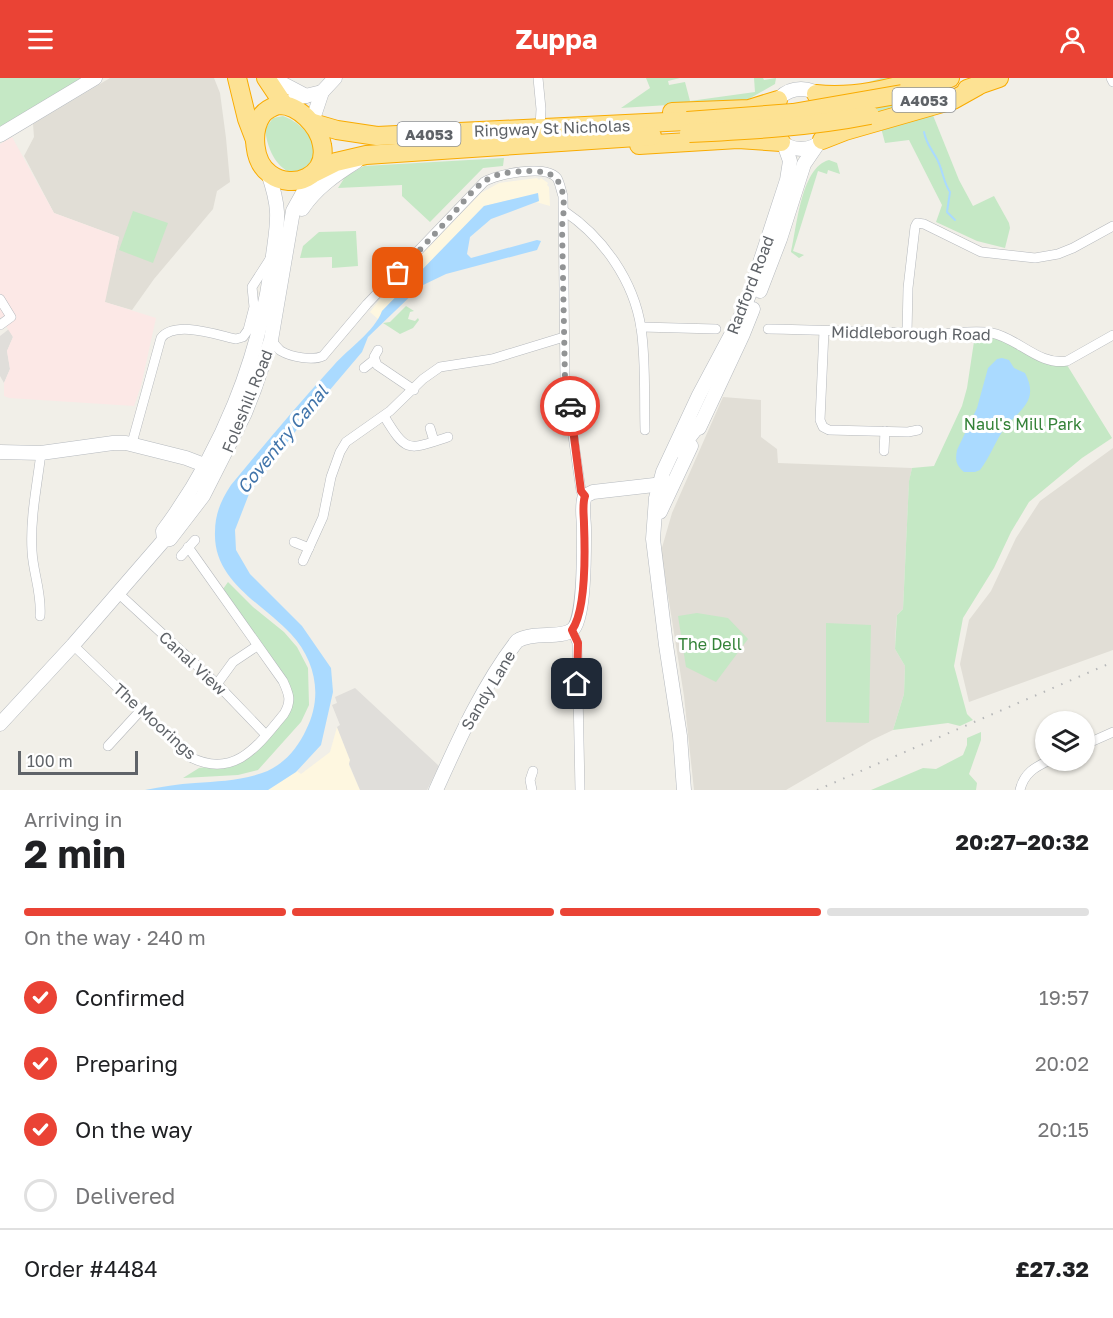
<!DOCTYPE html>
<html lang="en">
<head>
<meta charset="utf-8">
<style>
  :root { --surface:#fff; --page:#f2f2f2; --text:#202124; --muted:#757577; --line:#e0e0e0; --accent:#ea4335 }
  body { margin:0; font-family:"Golos Text",sans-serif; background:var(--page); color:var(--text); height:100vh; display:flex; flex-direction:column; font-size:22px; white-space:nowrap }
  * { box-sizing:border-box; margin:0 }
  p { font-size:20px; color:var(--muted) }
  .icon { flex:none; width:33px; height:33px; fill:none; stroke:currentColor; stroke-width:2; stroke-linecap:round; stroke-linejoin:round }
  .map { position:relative; height:712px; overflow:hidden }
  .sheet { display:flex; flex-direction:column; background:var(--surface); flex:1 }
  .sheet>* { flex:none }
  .buttons { position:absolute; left:1035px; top:633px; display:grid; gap:12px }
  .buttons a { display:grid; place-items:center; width:60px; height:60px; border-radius:50%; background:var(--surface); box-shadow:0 2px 4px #0004; font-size:30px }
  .scale { position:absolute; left:18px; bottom:15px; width:120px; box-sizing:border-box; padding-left:6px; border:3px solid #5f6368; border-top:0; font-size:16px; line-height:21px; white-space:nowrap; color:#5f6368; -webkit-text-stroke:4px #fff; paint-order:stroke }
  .pin { position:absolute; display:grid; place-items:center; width:51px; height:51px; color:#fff; margin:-26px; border-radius:12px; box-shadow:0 3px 9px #0006 }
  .courier { position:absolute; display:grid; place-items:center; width:60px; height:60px; margin:-30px; border:4px solid #ea4335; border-radius:50%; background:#fff; color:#222; box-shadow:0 2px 8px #0007 }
  .summary em { font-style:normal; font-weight:700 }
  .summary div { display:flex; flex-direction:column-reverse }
  .summary { display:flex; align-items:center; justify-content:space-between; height:102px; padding:0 24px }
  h1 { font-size:39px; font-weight:700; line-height:45px }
  .bar { display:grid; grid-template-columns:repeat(4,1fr); gap:9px 6px; align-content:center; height:72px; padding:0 24px }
  .bar i { height:8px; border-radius:4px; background:var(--line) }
  .bar .selected { background:var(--accent) }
  .bar p { grid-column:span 4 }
  .line { display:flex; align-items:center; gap:15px; padding:0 24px; border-top:2px solid var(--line) }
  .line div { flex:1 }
  ol { padding:0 24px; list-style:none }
  li { display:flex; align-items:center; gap:18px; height:66px }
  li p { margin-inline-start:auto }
  li .icon { padding:6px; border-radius:50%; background:var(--accent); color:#fff; stroke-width:4 }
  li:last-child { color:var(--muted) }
  li i { width:33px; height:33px; border:3px solid var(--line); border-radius:50% }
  header { display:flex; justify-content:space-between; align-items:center; height:78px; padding:0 24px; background:var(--accent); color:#fff; font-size:27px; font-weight:700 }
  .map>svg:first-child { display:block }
</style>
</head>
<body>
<header><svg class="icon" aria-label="menu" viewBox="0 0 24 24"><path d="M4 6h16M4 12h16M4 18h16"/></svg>Zuppa<svg class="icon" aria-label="person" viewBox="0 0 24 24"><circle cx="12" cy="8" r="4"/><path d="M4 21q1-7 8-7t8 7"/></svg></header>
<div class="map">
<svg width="1113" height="712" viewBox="0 0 1113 712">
  <rect width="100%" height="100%" fill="#f1efe8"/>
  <g fill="#fef7e0">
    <path d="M 537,100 L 539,102 L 541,100 L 548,105 L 547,107 L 549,109 L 550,128 L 536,124 L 539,123 L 537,116 L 484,128 L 382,233 L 379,242 L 370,234 L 383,217 L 481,115 L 499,105 Z"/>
    <path d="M 337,649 L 350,682 L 349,687 L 360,712 L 268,712 L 297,693 L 301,696 L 330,674 Z"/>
  </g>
  <g fill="#e0deda">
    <path d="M 9,251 L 13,259 L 7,273 L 10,291 L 4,305 L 0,298 L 0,258 Z"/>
    <path d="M 355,610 L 439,688 L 427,712 L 360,712 L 349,686 L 350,682 L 337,649 L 340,647 L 332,627 L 337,625 L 335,619 Z"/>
  </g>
  <g fill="#e1ded6">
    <path d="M 110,0 L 214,0 L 220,15 L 226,60 L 230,104 L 217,113 L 213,131 L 154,201 L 132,232 L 104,224 L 119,159 L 54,135 L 24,78 L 34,59 L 33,46 Z"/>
    <path d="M 723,319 L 761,322 L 761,359 L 777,371 L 778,385 L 912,390 L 909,404 L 903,531 L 897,537 L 896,548 L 895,571 L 905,588 L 904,616 L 893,652 L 872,662 L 786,712 L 694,712 L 684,618 L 661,473 L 672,435 Z"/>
    <path d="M 1113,370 L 1113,572 L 969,624 L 960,586 L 969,542 L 991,513 L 1016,460 L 1040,423 Z"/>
  </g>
  <path fill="#fce8e6" d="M 12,59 L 54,135 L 119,159 L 105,224 L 156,240 L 141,308 L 134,328 L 9,320 L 4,318 L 4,305 L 10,291 L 7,273 L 13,259 L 0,239 L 0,66 Z"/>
  <g fill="#c5e8c5">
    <path d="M 0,0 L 84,0 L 0,54 Z"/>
    <path d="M 646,0 L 680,0 L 668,3 L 669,7 L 685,4 L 690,23 L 755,14 L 754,0 L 763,0 L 764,2 L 776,0 L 775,6 L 747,22 L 621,30 L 650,10 Z"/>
    <path d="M 881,0 L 918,0 L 959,102 L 973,128 L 994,118 L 1009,145 L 1010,150 L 1005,170 L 977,163 L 936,144 L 942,127 L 909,62 L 885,65 L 869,4 Z"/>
    <path d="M 283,38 C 296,42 318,60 315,76 C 314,81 311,86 309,90 L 292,95 C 275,89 267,69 265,51 L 273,40 Z"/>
    <path d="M 504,80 L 503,88 L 483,90 L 430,144 L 402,118 L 402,107 L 338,110 L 345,99 L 364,88 Z"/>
    <path d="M 829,82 L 837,85 L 840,96 L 828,92 L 827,96 L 818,93 L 793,173 L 804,177 L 799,180 L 791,174 C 797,149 801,89 829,82 Z"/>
    <path d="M 133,133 L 168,145 L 153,185 L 119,172 Z"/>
    <path d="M 356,153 L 358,188 L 332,190 L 332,179 L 300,180 L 303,168 L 319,154 Z"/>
    <path d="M 406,228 L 414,233 L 410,234 L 408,241 L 415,243 L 418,240 L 419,242 L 413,250 L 400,256 L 383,245 L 390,244 Z"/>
    <path d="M 975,257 C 981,257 988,257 994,258 C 1015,264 1046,294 1067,287 L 1112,360 L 1082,380 L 1029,424 L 1011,454 L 994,490 L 963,540 L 954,588 L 967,636 L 973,642 L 960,648 L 948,645 L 893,652 L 904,616 L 905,588 L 895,571 L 897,537 L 903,531 L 909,403 L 912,390 L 934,388 L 962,328 L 967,310 Z"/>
    <path d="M 228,504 L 253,529 L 284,554 L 297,569 L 308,590 L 309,627 L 301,644 L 258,692 L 238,697 L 183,700 L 199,690 L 242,684 L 292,619 L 223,511 Z"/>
    <path d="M 697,535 L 728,540 L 748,561 L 716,604 L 686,589 L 678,538 Z"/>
    <path d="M 826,545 L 871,547 L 869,645 L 826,644 Z"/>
    <path d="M 981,654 L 981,662 L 969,696 L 977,705 L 976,712 L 871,712 L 923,690 L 936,691 L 963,677 L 967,667 L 967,660 Z"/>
  </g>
  <g fill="#aadaff">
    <path d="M 538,115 L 539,123 L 491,141 L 470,159 L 467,176 L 471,180 L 537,162 L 541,163 L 537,172 L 446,196 L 421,208 L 368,259 L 362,274 L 301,346 L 249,416 L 235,452 L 236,472 L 250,496 L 302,548 L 331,590 L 333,614 L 321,667 L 296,694 L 268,712 L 145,712 C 161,709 178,706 195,705 C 218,703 239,703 262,695 C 283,688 297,671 306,652 C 323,619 316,583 291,556 C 262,525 213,503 215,454 C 215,436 221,422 231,407 C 264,367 298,326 334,287 C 349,270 374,254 382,233 L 484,128 Z"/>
    <path d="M 1002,280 L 1009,282 L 1014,290 L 1025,295 C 1040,323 1019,332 1004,351 C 995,364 990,379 980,392 L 975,394 L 964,394 C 956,387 955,382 957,372 L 977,330 L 988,290 L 997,281 Z"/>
  </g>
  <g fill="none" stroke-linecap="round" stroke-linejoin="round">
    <path stroke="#aadaff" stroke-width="2" d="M 924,54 C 926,65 932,72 937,81 C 943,92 943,104 950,114 L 947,134 L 955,142"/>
    <defs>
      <g id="street">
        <path d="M 538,0 L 541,31 L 540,49"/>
        <path d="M 1111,0 L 1113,4"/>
        <path d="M 564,133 C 603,159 634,203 641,250 C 646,282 644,319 645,352"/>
        <path d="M 0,221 L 11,239 L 0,247"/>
        <path d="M 641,249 L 716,251"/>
        <path d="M 768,251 C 824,252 881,254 937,256 C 955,256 974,251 992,255 C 1018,260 1039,288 1067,283 L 1113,257"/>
        <path d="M 824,253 L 820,342 L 823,349 L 829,352 L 908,354 L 918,352"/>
        <path d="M 907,255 L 908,210 L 915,149 L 917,145 L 924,146 L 981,174 L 1035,180 L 1058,176 L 1073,170 L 1113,148"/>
        <path d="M 271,262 C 274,265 277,270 281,273 C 291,279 313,283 323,278 L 367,226 L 484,104 C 497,96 546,86 557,100 C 560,105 561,113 563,118 L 565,302 L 581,413 L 585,418"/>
        <path d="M 378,272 L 374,279 L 377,287 L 414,312"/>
        <path d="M 364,290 L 374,282"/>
        <path d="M 384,338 C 407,376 408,372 448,359"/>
        <path d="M 430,350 L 434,363"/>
        <path d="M 132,365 L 161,260 C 175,242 217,257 236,261 L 243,259 L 248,252 L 254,229 L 252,209 L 270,181"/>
        <path d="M 884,373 L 885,353"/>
        <path d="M 294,464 L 309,470"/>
        <path d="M 181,478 L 195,462"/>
        <path d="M 303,483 L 323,439 L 331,399 L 340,374 L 346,364 L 390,333 L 423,301 L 440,289 L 492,281 L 564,259"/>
        <path d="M 118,515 L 217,606 L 266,657"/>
        <path d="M 40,538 C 42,515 33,495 32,473 C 30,440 37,408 41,375"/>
        <path d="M 572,552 L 577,565 L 580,712"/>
        <path d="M 73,567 L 190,679 C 235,702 259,666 284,636 C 292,623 289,616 283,603 L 188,469"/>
        <path d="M 217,606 L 233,584 L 257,568"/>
        <path d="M 1084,667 L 1113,654"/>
        <path d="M 108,668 L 141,632"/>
        <path d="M 532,712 L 530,702 L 533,693"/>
        <path d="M 1020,712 C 1024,695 1035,689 1050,682"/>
      </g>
      <g id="secondary">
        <path d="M 272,0 L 306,18"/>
        <circle cx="801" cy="41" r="30"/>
        <path d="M 286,27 L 297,20 L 322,14"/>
        <path d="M 312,44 L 322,14 L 335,0"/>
        <path d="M 0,57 L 95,0"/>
        <path d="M 302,131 C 316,110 336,96 357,83"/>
        <path d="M 760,213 L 780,161 L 804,86 L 817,67"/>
        <path d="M 699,350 L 743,256 L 753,231"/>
        <path d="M 0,374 L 41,375 L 113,365 L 126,365 L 186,380 L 212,390"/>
        <path d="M 682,374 L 688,361 L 702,343"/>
        <path d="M 660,434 L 691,368"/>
        <path d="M 164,462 L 163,453 C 221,375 259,282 272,185 C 277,145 282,135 268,95"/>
        <path d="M 0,646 L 73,567 L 164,462 L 170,461 L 203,418 L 245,335 L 254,312 L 271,262 L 293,133 L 313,97"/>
        <path d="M 436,712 C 459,661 483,607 517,563 C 533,553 561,561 572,552 C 585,543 584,469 584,451 C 584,440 581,428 585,418 L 593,414 L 663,406 L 665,404"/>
        <path d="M 684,712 L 680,658 L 666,567 L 653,461 L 656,420 L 663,394 L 699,317 L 740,240 L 751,212 L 787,102 L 790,83 L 784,66"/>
      </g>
      <g id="highway">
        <path d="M 237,0 L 247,41 L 255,62"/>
        <path d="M 266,0 L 284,27"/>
        <path d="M 967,11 L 999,0"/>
        <path d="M 915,12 L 950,0"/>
        <path d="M 816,16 C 854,20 890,11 926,0"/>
        <path d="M 278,27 C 298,26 319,48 322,67 C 328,98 293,113 270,96 C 253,84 251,53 262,37 C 266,32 272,29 278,27 Z"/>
        <path d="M 672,34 L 749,31 L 778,22"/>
        <path d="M 313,45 L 337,52 L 377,58 L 687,43"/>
        <path d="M 822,62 L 845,53 L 953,22 L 978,8"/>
        <path d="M 639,67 L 738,61 L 781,64"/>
        <path d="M 316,94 L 336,84 L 366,77 L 652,58"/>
      </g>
    </defs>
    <use href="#street" stroke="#b5b8bc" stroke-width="10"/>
    <use href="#secondary" stroke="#b6babf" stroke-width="15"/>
    <use href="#highway" stroke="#f9ab00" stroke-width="20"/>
    <use href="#street" stroke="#fff" stroke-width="9"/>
    <use href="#secondary" stroke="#fff" stroke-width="14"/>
    <use href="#highway" stroke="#fde293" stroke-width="18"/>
    <path stroke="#b6b7b8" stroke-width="2" stroke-dasharray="1.5 8" stroke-linecap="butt" d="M 817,712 L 1113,584"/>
    <defs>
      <g id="highway-bridge">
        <path d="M 687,43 L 793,35 L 902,16"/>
        <path d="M 689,55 C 750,52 810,49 870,37"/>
      </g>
    </defs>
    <use href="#highway-bridge" stroke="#f9ab00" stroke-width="20" stroke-linecap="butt"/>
    <use href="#highway-bridge" stroke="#fde293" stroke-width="18"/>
  </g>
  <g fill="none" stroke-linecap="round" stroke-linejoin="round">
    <path stroke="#929495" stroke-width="6" stroke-dasharray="0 10.8" d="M 398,195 C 416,176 434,157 452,137 C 463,125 476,106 492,99 C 505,93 529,92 543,94 C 567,98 565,128 562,148 L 565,302 L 570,328"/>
    <path stroke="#ea4335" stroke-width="8" d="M 570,328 L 581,413 L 585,418 C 582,427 584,437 584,446 C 585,472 586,532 572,552 L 578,565 L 577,606"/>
  </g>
  <g text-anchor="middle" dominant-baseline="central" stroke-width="6" stroke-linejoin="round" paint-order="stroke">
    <g fill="#fff" stroke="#8f9295" stroke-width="1.5">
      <rect x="892.5" y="10" width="63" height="24" rx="4.5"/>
      <rect x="397.5" y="44" width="63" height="24" rx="4.5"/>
    </g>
    <g font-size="15" font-weight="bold" fill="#5f6368">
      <text x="924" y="22">A4053</text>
      <text x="429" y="56">A4053</text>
    </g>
    <g font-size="16" fill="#5f6368" stroke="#fff">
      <text transform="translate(552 50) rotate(-2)">Ringway St Nicholas</text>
      <text transform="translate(750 207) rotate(-69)">Radford Road</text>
      <text transform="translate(911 255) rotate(1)">Middleborough Road</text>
      <text transform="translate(247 323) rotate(-68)">Foleshill Road</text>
      <text transform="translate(193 585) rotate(43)">Canal View</text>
      <text transform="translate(488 612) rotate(-59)">Sandy Lane</text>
      <text transform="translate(155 643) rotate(42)">The Moorings</text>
    </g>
    <g font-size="16" fill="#348238" stroke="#fff">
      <text x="1023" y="346">Naul's Mill Park</text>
      <text x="710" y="566">The Dell</text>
    </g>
    <g font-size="18" font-style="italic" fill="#4174aa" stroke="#fff">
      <text transform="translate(282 361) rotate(-51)">Coventry Canal</text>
    </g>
  </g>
</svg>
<div class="buttons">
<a><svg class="icon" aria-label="layers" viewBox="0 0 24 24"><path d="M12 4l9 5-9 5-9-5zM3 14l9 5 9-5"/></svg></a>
</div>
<div class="scale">100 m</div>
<div class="pin" style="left:398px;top:195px;background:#ea580c"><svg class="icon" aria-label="bag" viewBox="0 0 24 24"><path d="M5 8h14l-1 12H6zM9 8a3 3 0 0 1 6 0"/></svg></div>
<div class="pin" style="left:577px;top:606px;background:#1f2937"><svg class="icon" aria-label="home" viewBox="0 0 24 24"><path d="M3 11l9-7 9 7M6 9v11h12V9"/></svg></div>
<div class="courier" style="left:570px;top:328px"><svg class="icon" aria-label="car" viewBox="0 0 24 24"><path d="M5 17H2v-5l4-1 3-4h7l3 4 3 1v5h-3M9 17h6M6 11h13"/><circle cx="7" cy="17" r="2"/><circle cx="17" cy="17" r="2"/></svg></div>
</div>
<section class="sheet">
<div class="summary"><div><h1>2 min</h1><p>Arriving in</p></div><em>20:27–20:32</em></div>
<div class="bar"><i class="selected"></i><i class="selected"></i><i class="selected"></i><i></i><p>On the way · 240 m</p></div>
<ol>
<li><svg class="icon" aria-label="check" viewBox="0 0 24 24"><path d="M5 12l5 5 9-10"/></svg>Confirmed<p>19:57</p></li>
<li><svg class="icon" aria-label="check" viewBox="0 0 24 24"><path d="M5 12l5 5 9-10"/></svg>Preparing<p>20:02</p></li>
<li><svg class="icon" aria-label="check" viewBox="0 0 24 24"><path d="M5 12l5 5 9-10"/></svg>On the way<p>20:15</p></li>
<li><i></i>Delivered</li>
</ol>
<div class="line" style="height:78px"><div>Order #4484</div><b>£27.32</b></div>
</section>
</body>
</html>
